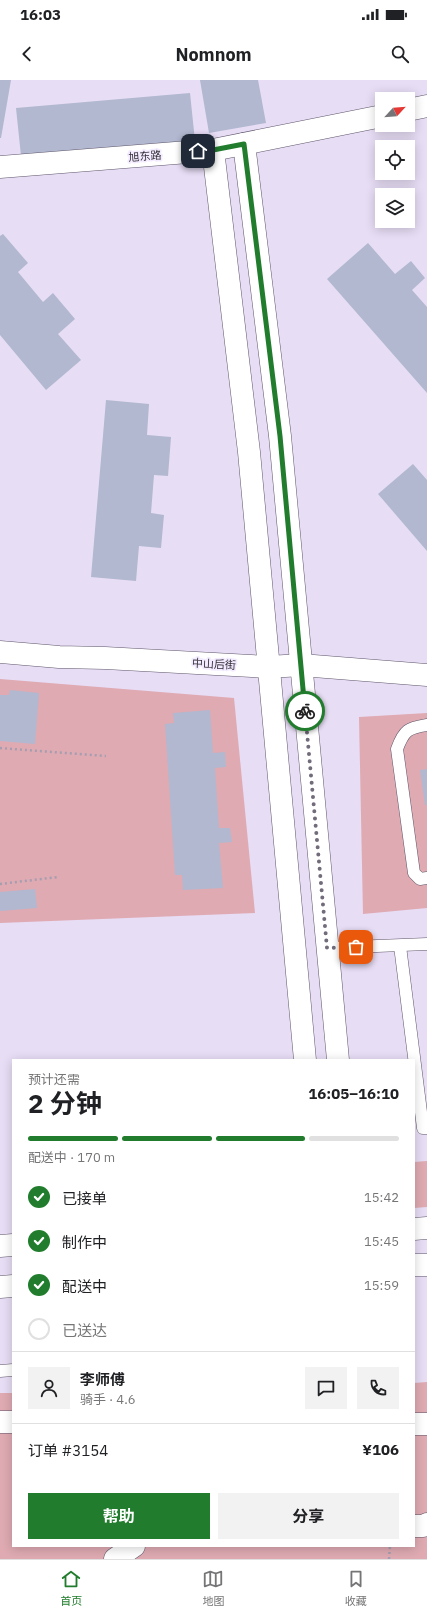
<!DOCTYPE html>
<html lang="zh">
<head>
<meta charset="utf-8">
<style>
  :root { --surface:#fff; --page:#f2f2f2; --text:#202124; --muted:#757577; --line:#e0e0e0; --accent:#217d2d }
  body { margin:0; font-family:"IBM Plex Sans","Noto Sans SC",sans-serif; background:var(--page); color:var(--text); height:100vh; display:flex; flex-direction:column; font-size:15px; white-space:nowrap }
  * { box-sizing:border-box; margin:0 }
  p { font-size:13px; color:var(--muted) }
  .icon { flex:none; width:22px; height:22px; fill:none; stroke:currentColor; stroke-width:2; stroke-linecap:round; stroke-linejoin:round }
  .map { position:relative; flex:1; overflow:hidden }
  .sheet { position:absolute; left:12px; top:979px; width:403px; height:488px; display:flex; flex-direction:column; background:var(--surface); border-radius:0px; box-shadow:0 2px 10px #0003 }
  .sheet>* { flex:none }
  .needle { width:26px; rotate:64deg }
  .buttons { position:absolute; left:375px; top:12px; display:grid; gap:8px }
  .buttons a { display:grid; place-items:center; width:40px; height:40px; border-radius:0px; background:var(--surface); box-shadow:0 2px 10px #0003; font-size:20px }
  .pin { position:absolute; display:grid; place-items:center; width:34px; height:34px; color:#fff; margin:-17px; border-radius:8px; box-shadow:0 2px 6px #0006 }
  .courier { position:absolute; display:grid; place-items:center; width:40px; height:40px; margin:-20px; border:3px solid #217d2d; border-radius:50%; background:#fff; color:#222; box-shadow:0 1px 5px #0007 }
  .head em { font-style:normal; font-weight:700 }
  .head div { display:flex; flex-direction:column-reverse }
  .head { display:flex; align-items:center; justify-content:space-between; height:68px; padding:0 16px }
  h1 { font-size:26px; font-weight:700; line-height:30px }
  .bar { display:grid; grid-template-columns:repeat(4,1fr); gap:6px 4px; align-content:center; height:48px; padding:0 16px }
  .bar i { height:5px; border-radius:3px; background:var(--line) }
  .bar .selected { background:var(--accent) }
  .bar p { grid-column:span 4 }
  .line { display:flex; align-items:center; gap:10px; padding:0 16px; border-top:1px solid var(--line) }
  .line div { flex:1 }
  .round { display:grid; place-items:center; flex:none; width:42px; height:42px; border-radius:0px; background:var(--page) }
  ol { padding:0 16px; list-style:none }
  li { display:flex; align-items:center; gap:12px; height:44px }
  li p { margin-inline-start:auto }
  li .icon { padding:4px; border-radius:50%; background:var(--accent); color:#fff; stroke-width:4 }
  li:last-child { color:var(--muted) }
  li i { width:22px; height:22px; border:2px solid var(--line); border-radius:50% }
  .cta { display:flex; gap:8px; margin-top:auto; padding:8px 16px }
  .cta a { flex:1; height:46px; border-radius:0px; background:var(--accent); color:#fff; font-size:16px; font-weight:700; line-height:46px; text-align:center }
  .cta a+a { background:var(--page); color:var(--text) }
  .status { display:flex; justify-content:space-between; align-items:center; height:28px; padding:0 20px; background:var(--surface); direction:ltr }
  .status svg { height:11px; fill:currentColor }
  header { display:flex; justify-content:space-between; align-items:center; height:52px; padding:0 16px; background:var(--surface); font-size:18px; font-weight:700 }
  .dock { display:flex; justify-content:space-around; align-items:center; height:56px; border-top:1px solid var(--line); background:var(--surface); font-size:11px; color:var(--muted) }
  .dock a { display:grid; justify-items:center; gap:2px }
  .dock .selected { color:var(--accent) }
  .map>svg:first-child { display:block }
</style>
</head>
<body>
<div class="status"><b>16:03</b><svg viewBox="0 0 49 12"><path d="M0 12V9h3v3zM5 12V6h3v6zM10 12V3h3v9zM15 12V0h3v12zM26 1h20v11H26zM47 4h2v5h-2z"/></svg></div>
<header><svg class="icon" aria-label="back" viewBox="0 0 24 24"><path d="M15 5l-7 7 7 7"/></svg>Nomnom<svg class="icon" aria-label="search" viewBox="0 0 24 24"><circle cx="10" cy="10" r="6"/><path d="M15 15l6 6"/></svg></header>
<div class="map">
<svg width="427" height="1479" viewBox="0 0 427 1479">
  <rect width="100%" height="100%" fill="#e7ddf5"/>
  <g fill="#dfaab2">
    <path d="M 0,599 L 234,618 L 255,833 L 0,843 Z"/>
    <path d="M 427,633 L 427,828 L 363,834 L 359,637 Z"/>
    <path d="M 427,1081 L 427,1127 L 414,1128 L 414,1082 Z"/>
    <path d="M 427,1302 L 427,1479 L 0,1479 L 0,1313 L 13,1313 L 13,1466 L 414,1466 L 414,1303 Z"/>
  </g>
  <g fill="#b1b8d0">
    <path d="M 0,0 L 11,0 L 1,58 L 0,58 Z"/>
    <path d="M 200,0 L 258,0 L 266,43 L 209,53 Z"/>
    <path d="M 190,13 L 195,61 L 21,76 L 16,28 Z"/>
    <path d="M 3,154 L 28,183 L 18,192 L 43,222 L 53,213 L 75,239 L 58,254 L 81,280 L 46,310 L 0,255 L 0,156 Z"/>
    <path d="M 368,163 L 395,194 L 411,181 L 425,198 L 412,210 L 427,227 L 427,313 L 327,199 Z"/>
    <path d="M 106,320 L 149,324 L 147,355 L 171,357 L 168,396 L 154,395 L 151,433 L 164,435 L 161,468 L 139,466 L 136,501 L 91,497 Z"/>
    <path d="M 413,384 L 427,400 L 427,471 L 378,414 Z"/>
    <path d="M 10,610 L 39,613 L 35,664 L 0,661 L 0,615 L 9,615 Z"/>
    <path d="M 210,630 L 213,673 L 225,672 L 226,687 L 215,688 L 219,748 L 230,748 L 232,762 L 219,763 L 223,808 L 183,810 L 182,795 L 175,795 L 165,644 L 174,643 L 173,633 Z"/>
    <path d="M 427,689 L 427,725 L 425,725 L 420,690 Z"/>
    <path d="M 35,809 L 37,828 L 0,831 L 0,812 Z"/>
  </g>
  <g fill="none" stroke-linecap="round" stroke-linejoin="round">
    <defs>
      <g id="lane">
        <path d="M 427,645 C 408,648 404,650 397,669 L 414,793 L 420,799 L 427,798"/>
        <path d="M 400,866 L 423,1048 L 427,1048"/>
        <path d="M 327,868 L 427,864"/>
        <path d="M 0,1291 L 13,1290"/>
      </g>
      <g id="street">
        <path d="M 244,64 L 280,356 L 338,980"/>
        <path d="M 213,70 L 249,372 L 305,980"/>
        <path d="M 0,572 L 59,577 L 105,578 L 269,587 L 301,585 L 427,595"/>
        <path d="M 0,1342 L 13,1342"/>
        <path d="M 414,1344 L 427,1344"/>
        <path d="M 414,1446 L 423,1446 L 427,1444"/>
        <path d="M 115,1479 L 134,1466"/>
      </g>
      <g id="secondary">
        <path d="M 408,30 L 427,26"/>
        <path d="M 0,87 L 213,70 L 382,36"/>
        <path d="M 414,1149 L 427,1148"/>
        <path d="M 0,1166 L 13,1165"/>
        <path d="M 414,1185 L 427,1185"/>
        <path d="M 0,1207 L 13,1206"/>
      </g>
    </defs>
    <use href="#lane" stroke="#5f566a" stroke-width="13"/>
    <use href="#street" stroke="#5f566a" stroke-width="23"/>
    <use href="#secondary" stroke="#5f566a" stroke-width="23"/>
    <g stroke="#a59eb0" stroke-width="2.5" stroke-dasharray="2 3" stroke-linecap="butt">
      <path d="M 0,668 L 106,676"/>
      <path d="M 0,804 L 58,797"/>
      <path d="M 389,1479 L 390,1466"/>
    </g>
    <use href="#lane" stroke="#fff" stroke-width="12"/>
    <use href="#street" stroke="#fff" stroke-width="22"/>
    <use href="#secondary" stroke="#fff" stroke-width="22"/>
  </g>
  <g fill="none" stroke-linecap="round" stroke-linejoin="round">
    <path stroke="#716b7a" stroke-width="4" stroke-dasharray="0 7.2" d="M 305,631 L 327,868 L 356,867"/>
    <path stroke="#217d2d" stroke-width="5" d="M 198,71 L 213,70 L 244,64 L 280,356 L 305,631"/>
  </g>
  <g text-anchor="middle" dominant-baseline="central" stroke-width="3.5" stroke-linejoin="round" paint-order="stroke">
    <g font-size="11" fill="#322e37" stroke="#f3ebff">
      <text transform="translate(145 76) rotate(-4)">旭东路</text>
      <text transform="translate(214 584) rotate(3)">中山后街</text>
    </g>
  </g>
</svg>
<div class="buttons">
<a><svg class="needle" viewBox="-14 -14 28 28"><path d="M0-13l5 13h-10z" fill="#e53935"/><path d="M0 13l5-13h-10z" fill="#757577"/></svg></a>
<a><svg class="icon" aria-label="locate" viewBox="0 0 24 24"><circle cx="12" cy="12" r="6"/><path d="M12 2v4M12 18v4M2 12h4M18 12h4"/></svg></a>
<a><svg class="icon" aria-label="layers" viewBox="0 0 24 24"><path d="M12 4l9 5-9 5-9-5zM3 14l9 5 9-5"/></svg></a>
</div>
<div class="pin" style="left:356px;top:867px;background:#ea580c"><svg class="icon" aria-label="bag" viewBox="0 0 24 24"><path d="M5 8h14l-1 12H6zM9 8a3 3 0 0 1 6 0"/></svg></div>
<div class="pin" style="left:198px;top:71px;background:#1f2937"><svg class="icon" aria-label="home" viewBox="0 0 24 24"><path d="M3 11l9-7 9 7M6 9v11h12V9"/></svg></div>
<div class="courier" style="left:305px;top:631px"><svg class="icon" aria-label="bike" viewBox="0 0 24 24"><circle cx="6" cy="16" r="4"/><circle cx="18" cy="16" r="4"/><path d="M6 16l4-8h5l3 8M10 8l3 8H6M13 5h3"/></svg></div>
<section class="sheet">
<div class="head"><div><h1>2 分钟</h1><p>预计还需</p></div><em>16:05–16:10</em></div>
<div class="bar"><i class="selected"></i><i class="selected"></i><i class="selected"></i><i></i><p>配送中 · 170 m</p></div>
<ol>
<li><svg class="icon" aria-label="check" viewBox="0 0 24 24"><path d="M5 12l5 5 9-10"/></svg>已接单<p>15:42</p></li>
<li><svg class="icon" aria-label="check" viewBox="0 0 24 24"><path d="M5 12l5 5 9-10"/></svg>制作中<p>15:45</p></li>
<li><svg class="icon" aria-label="check" viewBox="0 0 24 24"><path d="M5 12l5 5 9-10"/></svg>配送中<p>15:59</p></li>
<li><i></i>已送达</li>
</ol>
<div class="line" style="height:72px"><a class="round"><svg class="icon" aria-label="person" viewBox="0 0 24 24"><circle cx="12" cy="8" r="4"/><path d="M4 21q1-7 8-7t8 7"/></svg></a><div><b>李师傅</b><p>骑手 · 4.6</p></div><a class="round"><svg class="icon" aria-label="chat" viewBox="0 0 24 24"><path d="M4 5h16v11H9l-5 4z"/></svg></a><a class="round"><svg class="icon" aria-label="phone" viewBox="0 0 24 24"><path d="M5 4h4l2 5-3 2q2 4 5 5l2-3 5 2v4C11 20 4 13 5 4z"/></svg></a></div>
<div class="line" style="height:52px"><div>订单 #3154</div><b>¥106</b></div>
<div class="cta"><a>帮助</a><a>分享</a></div>
</section>
</div>
<nav class="dock">
<a class="selected"><svg class="icon" aria-label="home" viewBox="0 0 24 24"><path d="M3 11l9-7 9 7M6 9v11h12V9"/></svg>首页</a>
<a><svg class="icon" aria-label="map" viewBox="0 0 24 24"><path d="M3 6l6-2 6 2 6-2v14l-6 2-6-2-6 2zM9 4v14M15 6v14"/></svg>地图</a>
<a><svg class="icon" aria-label="saved" viewBox="0 0 24 24"><path d="M7 4h10v16l-5-4-5 4z"/></svg>收藏</a>
</nav>
</body>
</html>
